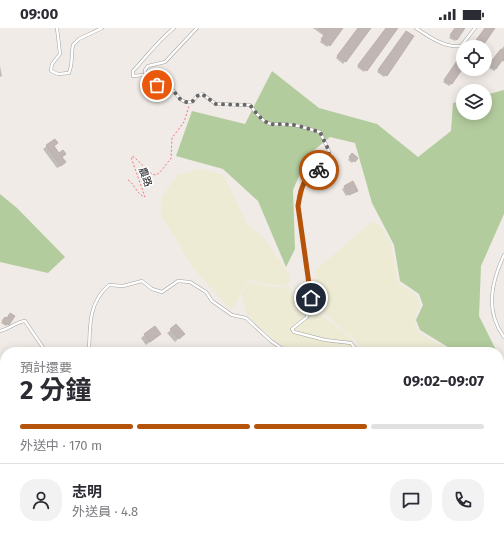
<!DOCTYPE html>
<html lang="zh-TW">
<head>
<meta charset="utf-8">
<style>
  :root { --surface:#fff; --page:#f2f2f3; --text:#2b2b33; --muted:#7c7c81; --line:#e1e1e2; --accent:#b45309 }
  body { margin:0; font-family:"Fira Sans","Noto Sans TC",sans-serif; background:var(--page); color:var(--text); height:100vh; display:flex; flex-direction:column; font-size:15px; white-space:nowrap }
  * { box-sizing:border-box; margin:0 }
  p { font-size:13px; color:var(--muted) }
  .icon { flex:none; width:22px; height:22px; fill:none; stroke:currentColor; stroke-width:2; stroke-linecap:round; stroke-linejoin:round }
  .map { position:relative; flex:1; overflow:hidden }
  .details { position:absolute; left:0px; top:319px; width:504px; height:196px; display:flex; flex-direction:column; background:var(--surface); border-radius:16px 16px 0 0; box-shadow:0 2px 10px #0003 }
  .details>* { flex:none }
  .fabs { position:absolute; left:456px; top:12px; display:grid; gap:8px }
  .fabs a { display:grid; place-items:center; width:36px; height:36px; border-radius:50%; background:var(--surface); box-shadow:0 2px 10px #0003; font-size:20px }
  .pin { position:absolute; display:grid; place-items:center; width:34px; height:34px; color:#fff; margin:-17px; border:2px solid #fff; border-radius:50%; box-shadow:0 1px 4px #0007 }
  .courier { position:absolute; display:grid; place-items:center; width:40px; height:40px; margin:-20px; border:3px solid #b45309; border-radius:50%; background:#fff; color:#222; box-shadow:0 1px 5px #0007 }
  .head em { font-style:normal; font-weight:700 }
  .head div { display:flex; flex-direction:column-reverse }
  .head { display:flex; align-items:center; justify-content:space-between; height:68px; padding:0 20px }
  h1 { font-size:26px; font-weight:700; line-height:30px }
  .bar { display:grid; grid-template-columns:repeat(4,1fr); gap:6px 4px; align-content:center; height:48px; padding:0 20px }
  .bar i { height:5px; border-radius:3px; background:var(--line) }
  .bar .selected { background:var(--accent) }
  .bar p { grid-column:span 4 }
  .line { display:flex; align-items:center; gap:10px; padding:0 20px; border-top:1px solid var(--line) }
  .line div { flex:1 }
  .round { display:grid; place-items:center; flex:none; width:42px; height:42px; border-radius:16px; background:var(--page) }
  .status { display:flex; justify-content:space-between; align-items:center; height:28px; padding:0 20px; background:var(--surface); direction:ltr }
  .status svg { height:11px; fill:currentColor }
  .map>svg:first-child { display:block }
</style>
</head>
<body>
<div class="status"><b>09:00</b><svg viewBox="0 0 49 12"><path d="M0 12V9h3v3zM5 12V6h3v6zM10 12V3h3v9zM15 12V0h3v12zM26 1h20v11H26zM47 4h2v5h-2z"/></svg></div>
<div class="map">
<svg width="504" height="515" viewBox="0 0 504 515">
  <rect width="100%" height="100%" fill="#f0ebe6"/>
  <g fill="#edebd3">
    <path d="M 201,141 L 224,147 L 247,196 L 265,211 L 291,249 L 287,258 L 271,257 L 250,252 L 246,255 L 235,277 L 230,281 L 194,241 L 161,187 L 162,169 L 177,147 Z"/>
    <path d="M 373,193 L 382,200 L 391,216 L 398,255 L 417,268 L 420,277 L 414,292 L 418,304 L 453,324 L 366,324 L 354,311 L 324,285 L 316,264 L 316,242 Z"/>
    <path d="M 251,254 L 272,259 L 290,259 L 296,280 L 313,283 L 321,287 L 346,306 L 363,324 L 292,324 L 272,310 L 248,288 L 241,268 L 247,256 Z"/>
    <path d="M 30,318 L 35,324 L 18,324 L 21,319 Z"/>
    <path d="M 0,339 L 5,340 L 5,378 L 0,378 L 0,367 L 2,367 L 4,354 L 0,352 Z"/>
  </g>
  <g fill="#b3cc9e">
    <path d="M 272,43 L 319,80 L 377,96 L 418,129 L 451,103 L 453,75 L 463,73 L 463,85 L 485,85 L 485,67 L 504,62 L 504,186 L 481,238 L 479,288 L 497,324 L 456,324 L 420,302 L 416,292 L 423,277 L 419,266 L 400,253 L 394,217 L 372,175 L 355,115 L 330,109 L 308,127 L 293,162 L 295,221 L 286,239 L 258,173 L 223,141 L 176,128 L 192,83 L 245,96 Z"/>
    <path d="M 0,166 L 17,180 L 65,229 L 48,245 L 0,234 Z"/>
    <path d="M 499,328 L 504,337 L 504,357 L 499,354 Z"/>
  </g>
  <g fill="#0003">
    <path d="M 313,0 L 341,0 L 327,19 L 320,14 L 324,8 Z"/>
    <path d="M 359,0 L 370,0 L 343,36 L 336,30 Z"/>
    <path d="M 387,0 L 397,0 L 364,44 L 357,39 Z"/>
    <path d="M 455,0 L 464,0 L 455,13 L 449,10 Z"/>
    <path d="M 404,7 L 386,47 L 384,49 L 377,44 Z"/>
    <path d="M 504,18 L 504,31 L 494,43 L 488,39 Z"/>
    <path d="M 463,30 L 463,38 L 451,56 L 449,58 L 443,54 L 459,31 Z"/>
    <path d="M 0,38 L 2,48 L 0,49 Z"/>
    <path d="M 55,112 L 53,118 L 61,129 L 61,138 L 57,140 L 43,121 Z"/>
    <path d="M 352,126 L 357,130 L 352,135 L 348,132 Z"/>
    <path d="M 352,155 L 354,164 L 346,168 L 342,161 Z"/>
    <path d="M 5,290 L 8,296 L 6,298 L 1,295 Z"/>
    <path d="M 154,299 L 156,309 L 146,317 L 141,310 Z"/>
    <path d="M 171,302 L 180,309 L 175,314 L 167,305 Z"/>
    <path d="M 316,510 L 356,510 L 366,513 L 367,510 L 397,510 L 412,515 L 315,515 Z"/>
  </g>
  <g fill="#c0b6b3" stroke="#c1b0aa">
    <path d="M 318,0 L 343,0 L 330,18 L 321,11 L 325,6 Z"/>
    <path d="M 358,0 L 371,0 L 346,34 L 337,28 Z"/>
    <path d="M 386,0 L 398,0 L 367,43 L 358,37 Z"/>
    <path d="M 455,0 L 465,0 L 457,12 L 450,7 Z"/>
    <path d="M 485,0 L 495,0 L 482,19 L 471,19 Z"/>
    <path d="M 406,3 L 414,8 L 387,48 L 378,42 Z"/>
    <path d="M 501,21 L 504,23 L 504,33 L 502,32 L 496,41 L 489,36 Z"/>
    <path d="M 463,24 L 463,40 L 452,56 L 444,52 Z"/>
    <path d="M 55,111 L 58,115 L 54,118 L 59,125 L 63,122 L 66,126 L 62,129 L 66,134 L 61,138 L 46,117 Z"/>
    <path d="M 352,125 L 358,130 L 355,134 L 349,129 Z"/>
    <path d="M 353,153 L 358,163 L 349,167 L 344,158 Z"/>
    <path d="M 10,285 L 15,288 L 9,297 L 2,293 L 5,289 L 7,290 Z"/>
    <path d="M 176,296 L 185,306 L 179,311 L 170,301 Z"/>
    <path d="M 155,298 L 161,306 L 150,314 L 144,306 Z"/>
    <path d="M 319,510 L 359,510 L 369,513 L 370,510 L 403,510 L 415,515 L 317,515 Z"/>
  </g>
  <g fill="none" stroke-linecap="round" stroke-linejoin="round">
    <defs>
      <g id="service">
        <path d="M 57,0 L 60,26 L 52,36 L 51,43 L 58,46 L 69,45 C 73,36 71,26 73,17 L 79,11 L 102,0"/>
        <path d="M 197,0 L 165,34 L 148,38 L 145,42 L 145,51 L 150,55 L 169,58 C 178,65 178,76 192,74 L 197,68 L 202,66 L 216,76 L 250,77 C 271,106 270,92 299,98 C 306,100 313,102 320,104 L 329,123 L 328,134 L 308,147 L 300,163 L 298,178 L 311,270 L 307,289 L 292,301 L 294,304 L 325,312 L 351,315 L 358,324"/>
        <path d="M 416,0 C 429,9 445,20 461,18 L 475,0"/>
        <path d="M 144,47 L 133,48 L 133,43 C 147,28 158,13 174,0"/>
        <path d="M 504,227 C 491,255 485,283 504,309"/>
        <path d="M 0,303 C 9,301 16,294 25,293 L 46,324"/>
        <path d="M 89,324 C 90,299 88,275 109,257 L 123,258 L 142,253 L 152,261 L 162,264 L 178,253 L 190,254 L 206,264 L 212,273 L 232,287 L 246,290 L 271,313 L 287,324"/>
        <path d="M 219,510 L 246,512 L 259,515"/>
        <path d="M 413,510 L 426,515"/>
        <path d="M 29,515 L 32,510"/>
        <path d="M 51,515 L 54,510"/>
        <path d="M 192,515 L 196,512 L 219,510"/>
      </g>
    </defs>
    <use href="#service" stroke="#a1a1a1" stroke-width="3.5"/>
    <path stroke="#f2757e" stroke-width="1" stroke-dasharray="2 2" stroke-linecap="butt" d="M 128,152 C 135,156 136,166 145,169 L 131,129 L 134,129 L 152,146 L 156,147 C 163,143 165,136 171,131 L 172,110 L 184,94 L 189,78"/>
    <use href="#service" stroke="#fff" stroke-width="2.5"/>
  </g>
  <g fill="none" stroke-linecap="round" stroke-linejoin="round">
    <path stroke="#696765" stroke-width="4" stroke-dasharray="0 7.2" d="M 157,57 L 169,58 C 178,65 178,76 192,74 L 197,68 L 202,66 L 216,76 L 250,77 C 272,106 270,92 299,98 C 306,100 313,102 320,104 L 329,123 L 328,134 L 319,142"/>
    <path stroke="#b45309" stroke-width="5" d="M 311,270 L 298,178 C 301,161 302,150 319,142"/>
  </g>
  <g text-anchor="middle" dominant-baseline="central" stroke-width="3" stroke-linejoin="round" paint-order="stroke">
    <g font-size="10" fill="#202020" stroke="#fff">
      <text transform="translate(145 149) rotate(70)">農路</text>
    </g>
  </g>
</svg>
<div class="fabs">
<a><svg class="icon" aria-label="locate" viewBox="0 0 24 24"><circle cx="12" cy="12" r="6"/><path d="M12 2v4M12 18v4M2 12h4M18 12h4"/></svg></a>
<a><svg class="icon" aria-label="layers" viewBox="0 0 24 24"><path d="M12 4l9 5-9 5-9-5zM3 14l9 5 9-5"/></svg></a>
</div>
<div class="pin" style="left:157px;top:57px;background:#ea580c"><svg class="icon" aria-label="bag" viewBox="0 0 24 24"><path d="M5 8h14l-1 12H6zM9 8a3 3 0 0 1 6 0"/></svg></div>
<div class="pin" style="left:311px;top:270px;background:#1f2937"><svg class="icon" aria-label="home" viewBox="0 0 24 24"><path d="M3 11l9-7 9 7M6 9v11h12V9"/></svg></div>
<div class="courier" style="left:319px;top:142px"><svg class="icon" aria-label="bike" viewBox="0 0 24 24"><circle cx="6" cy="16" r="4"/><circle cx="18" cy="16" r="4"/><path d="M6 16l4-8h5l3 8M10 8l3 8H6M13 5h3"/></svg></div>
<section class="details">
<div class="head"><div><h1>2 分鐘</h1><p>預計還要</p></div><em>09:02–09:07</em></div>
<div class="bar"><i class="selected"></i><i class="selected"></i><i class="selected"></i><i></i><p>外送中 · 170 m</p></div>
<div class="line" style="height:72px"><a class="round"><svg class="icon" aria-label="person" viewBox="0 0 24 24"><circle cx="12" cy="8" r="4"/><path d="M4 21q1-7 8-7t8 7"/></svg></a><div><b>志明</b><p>外送員 · 4.8</p></div><a class="round"><svg class="icon" aria-label="chat" viewBox="0 0 24 24"><path d="M4 5h16v11H9l-5 4z"/></svg></a><a class="round"><svg class="icon" aria-label="phone" viewBox="0 0 24 24"><path d="M5 4h4l2 5-3 2q2 4 5 5l2-3 5 2v4C11 20 4 13 5 4z"/></svg></a></div>
</section>
</div>
</body>
</html>
